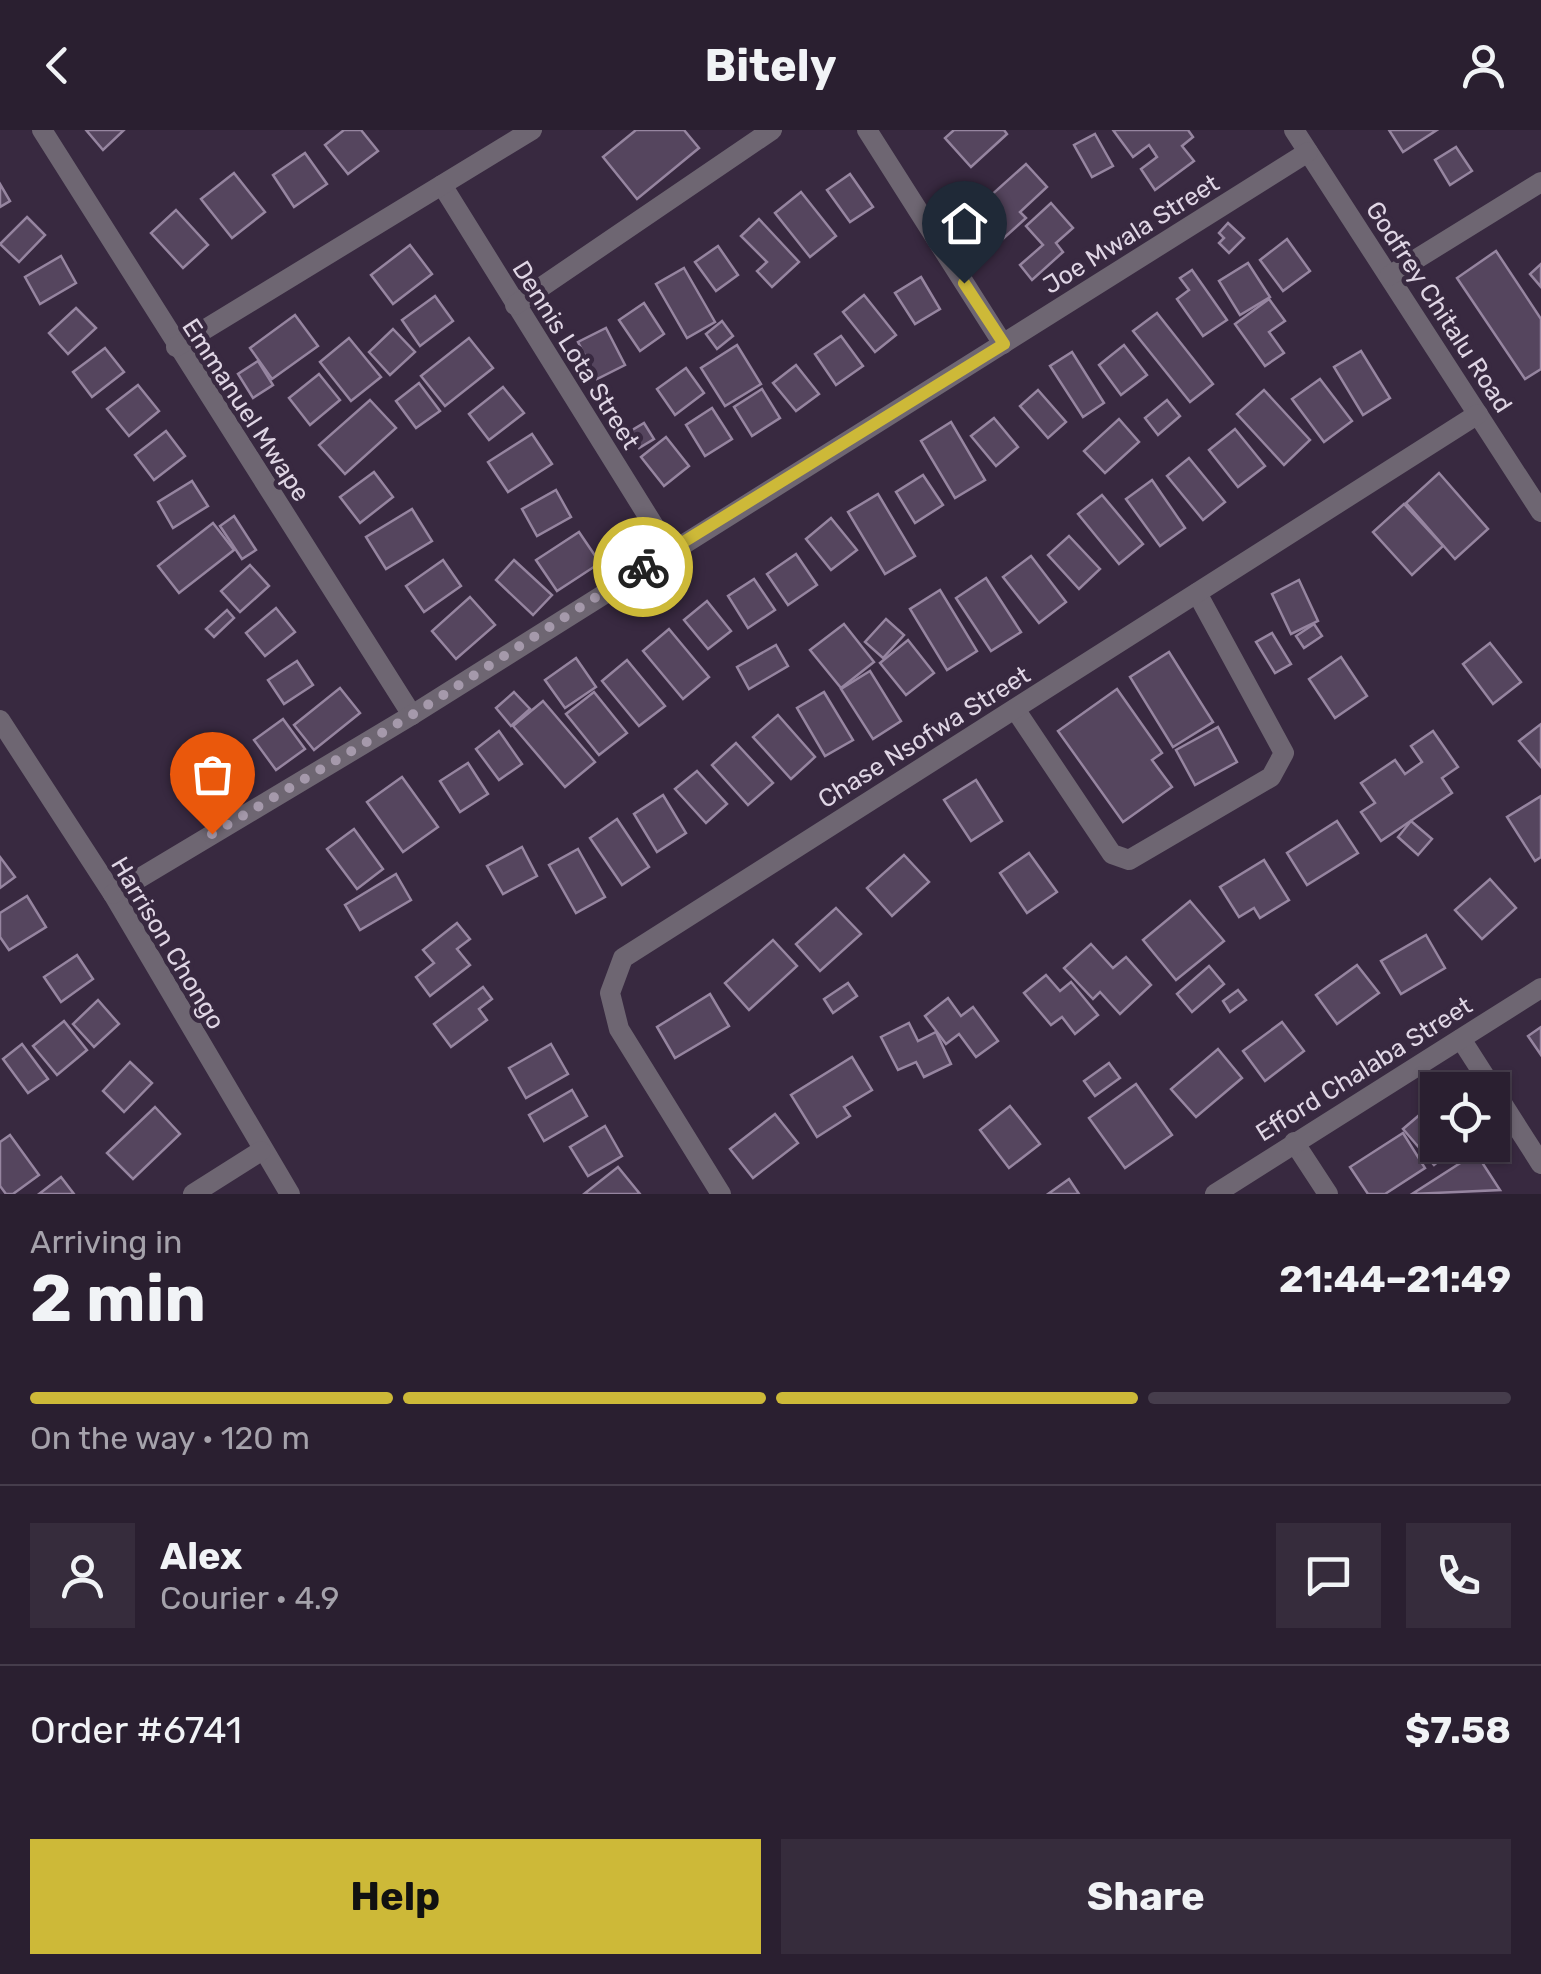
<!DOCTYPE html>
<html lang="en">
<head>
<meta charset="utf-8">
<style>
  :root { --surface:#2a1f30; --page:#362c3c; --text:#f1f3f6; --muted:#a5a2ab; --line:#463d4c; --accent:#cdb938 }
  body { margin:0; font-family:Rubik,sans-serif; background:var(--page); color:var(--text); height:100vh; display:flex; flex-direction:column; font-size:38px; white-space:nowrap }
  * { box-sizing:border-box; margin:0 }
  p { font-size:32px; color:var(--muted) }
  .icon { flex:none; width:55px; height:55px; fill:none; stroke:currentColor; stroke-width:2; stroke-linecap:round; stroke-linejoin:round }
  .map { position:relative; height:1064px; overflow:hidden }
  .drawer { display:flex; flex-direction:column; background:var(--surface); flex:1 }
  .drawer>* { flex:none }
  .fabs { position:absolute; left:1420px; top:942px; display:grid; gap:20px }
  .fabs a { display:grid; place-items:center; width:90px; height:90px; border-radius:0px; background:var(--surface); box-shadow:0 2px 8px #0004,0 0 0 2px var(--line); font-size:50px }
  .pin { position:absolute; display:grid; place-items:center; width:85px; height:85px; color:#fff; margin:-102px -42px; border-radius:50% 50% 50% 0; rotate:-45deg; box-shadow:0 0 10px #0007 }
  .pin .icon { rotate:45deg }
  .courier { position:absolute; display:grid; place-items:center; width:100px; height:100px; margin:-50px; border:8px solid #cdb938; border-radius:50%; background:#fff; color:#222; box-shadow:0 2px 12px #0007 }
  .headline em { font-style:normal; font-weight:700 }
  .headline div { display:flex; flex-direction:column-reverse }
  .headline { display:flex; align-items:center; justify-content:space-between; height:170px; padding:0 30px }
  h1 { font-size:65px; font-weight:700; line-height:75px }
  .bar { display:grid; grid-template-columns:repeat(4,1fr); gap:15px 10px; align-content:center; height:120px; padding:0 30px }
  .bar i { height:12px; border-radius:8px; background:var(--line) }
  .bar .current { background:var(--accent) }
  .bar p { grid-column:span 4 }
  .line { display:flex; align-items:center; gap:25px; padding:0 30px; border-top:2px solid var(--line) }
  .line div { flex:1 }
  .round { display:grid; place-items:center; flex:none; width:105px; height:105px; border-radius:0px; background:var(--page) }
  .cta { display:flex; gap:20px; margin-top:auto; padding:20px 30px }
  .cta a { flex:1; height:115px; border-radius:0px; background:var(--accent); color:#111; font-size:40px; font-weight:700; line-height:115px; text-align:center }
  .cta a+a { background:var(--page); color:var(--text) }
  header { display:flex; justify-content:space-between; align-items:center; height:130px; padding:0 30px; background:var(--surface); font-size:45px; font-weight:700 }
  .map>svg:first-child { display:block }
</style>
</head>
<body>
<header><svg class="icon" aria-label="back" viewBox="0 0 24 24"><path d="M15 5l-7 7 7 7"/></svg>Bitely<svg class="icon" aria-label="person" viewBox="0 0 24 24"><circle cx="12" cy="8" r="4"/><path d="M4 21q1-7 8-7t8 7"/></svg></header>
<div class="map">
<svg width="1541" height="1064" viewBox="0 0 1541 1064">
  <rect width="100%" height="100%" fill="#382940"/>
  <g fill="#55455e" stroke="#9685a0" stroke-width="2.5">
    <path d="M 86,0 L 124,0 L 103,20 Z"/>
    <path d="M 344,0 L 361,0 L 378,21 L 348,44 L 325,15 Z"/>
    <path d="M 636,0 L 684,0 L 699,18 L 637,69 L 603,27 Z"/>
    <path d="M 954,0 L 1004,0 L 1007,4 L 971,37 L 945,8 Z"/>
    <path d="M 1113,0 L 1188,0 L 1193,7 L 1182,16 L 1194,31 L 1155,60 L 1141,39 L 1157,27 L 1149,15 L 1133,27 Z"/>
    <path d="M 1389,0 L 1437,0 L 1403,22 Z"/>
    <path d="M 1095,4 L 1113,36 L 1092,47 L 1074,15 Z"/>
    <path d="M 1456,17 L 1472,41 L 1450,55 L 1435,30 Z"/>
    <path d="M 305,23 L 327,54 L 294,77 L 273,45 Z"/>
    <path d="M 1026,34 L 1047,57 L 1020,82 L 1026,88 L 986,124 L 959,94 Z"/>
    <path d="M 234,43 L 265,82 L 232,108 L 201,69 Z"/>
    <path d="M 850,44 L 873,77 L 850,92 L 827,60 Z"/>
    <path d="M 0,54 L 10,71 L 0,77 Z"/>
    <path d="M 801,62 L 836,106 L 810,127 L 775,83 Z"/>
    <path d="M 1051,73 L 1073,98 L 1056,113 L 1063,122 L 1032,150 L 1020,135 L 1043,115 L 1026,96 Z"/>
    <path d="M 176,80 L 208,115 L 183,138 L 151,103 Z"/>
    <path d="M 27,87 L 45,105 L 19,132 L 0,114 Z"/>
    <path d="M 759,89 L 799,132 L 772,157 L 757,141 L 767,132 L 741,106 Z"/>
    <path d="M 1228,93 L 1244,108 L 1229,123 L 1219,113 L 1224,108 L 1219,103 Z"/>
    <path d="M 1287,109 L 1310,141 L 1283,161 L 1260,130 Z"/>
    <path d="M 410,115 L 432,144 L 393,174 L 371,145 Z"/>
    <path d="M 718,116 L 738,145 L 716,161 L 695,132 Z"/>
    <path d="M 1496,121 L 1541,189 L 1541,239 L 1525,249 L 1457,148 Z"/>
    <path d="M 61,126 L 76,153 L 40,174 L 25,147 Z"/>
    <path d="M 1248,133 L 1270,167 L 1240,185 L 1219,151 Z"/>
    <path d="M 1541,134 L 1541,157 L 1530,144 Z"/>
    <path d="M 684,138 L 715,192 L 687,208 L 656,154 Z"/>
    <path d="M 1192,140 L 1227,190 L 1203,206 L 1177,169 L 1189,160 L 1180,148 Z"/>
    <path d="M 921,147 L 940,179 L 915,194 L 895,163 Z"/>
    <path d="M 864,165 L 896,205 L 875,222 L 843,182 Z"/>
    <path d="M 435,166 L 453,191 L 420,216 L 402,190 Z"/>
    <path d="M 1269,169 L 1285,191 L 1269,202 L 1284,223 L 1265,236 L 1235,194 Z"/>
    <path d="M 644,173 L 664,204 L 640,221 L 619,190 Z"/>
    <path d="M 76,178 L 96,198 L 68,224 L 49,203 Z"/>
    <path d="M 1157,183 L 1213,254 L 1190,272 L 1133,201 Z"/>
    <path d="M 295,185 L 318,216 L 272,249 L 250,218 Z"/>
    <path d="M 722,191 L 733,206 L 717,219 L 706,204 Z"/>
    <path d="M 606,198 L 625,235 L 597,249 L 578,212 Z"/>
    <path d="M 393,199 L 415,222 L 390,245 L 369,222 Z"/>
    <path d="M 841,206 L 863,236 L 836,255 L 815,224 Z"/>
    <path d="M 349,208 L 381,247 L 351,271 L 320,232 Z"/>
    <path d="M 469,208 L 493,238 L 445,276 L 421,246 Z"/>
    <path d="M 737,215 L 761,254 L 725,276 L 701,238 Z"/>
    <path d="M 1124,215 L 1147,245 L 1121,265 L 1099,235 Z"/>
    <path d="M 105,218 L 124,242 L 92,267 L 73,242 Z"/>
    <path d="M 1361,221 L 1390,268 L 1363,285 L 1334,237 Z"/>
    <path d="M 1072,222 L 1104,273 L 1083,287 L 1050,236 Z"/>
    <path d="M 258,231 L 273,255 L 253,268 L 238,244 Z"/>
    <path d="M 796,235 L 819,264 L 796,281 L 773,253 Z"/>
    <path d="M 686,238 L 704,263 L 675,285 L 657,259 Z"/>
    <path d="M 319,244 L 340,270 L 310,295 L 289,268 Z"/>
    <path d="M 1320,249 L 1352,291 L 1324,312 L 1292,269 Z"/>
    <path d="M 419,253 L 440,281 L 416,298 L 396,271 Z"/>
    <path d="M 138,255 L 159,281 L 129,306 L 107,279 Z"/>
    <path d="M 503,257 L 524,283 L 489,310 L 469,284 Z"/>
    <path d="M 762,259 L 780,288 L 752,306 L 734,277 Z"/>
    <path d="M 1038,260 L 1066,292 L 1048,308 L 1020,276 Z"/>
    <path d="M 1264,260 L 1310,310 L 1284,335 L 1237,284 Z"/>
    <path d="M 370,270 L 396,298 L 345,344 L 319,315 Z"/>
    <path d="M 1167,270 L 1180,286 L 1158,305 L 1145,288 Z"/>
    <path d="M 712,278 L 732,309 L 705,326 L 686,295 Z"/>
    <path d="M 994,288 L 1018,317 L 996,336 L 971,306 Z"/>
    <path d="M 1119,289 L 1139,312 L 1105,343 L 1084,321 Z"/>
    <path d="M 951,292 L 985,350 L 955,368 L 921,311 Z"/>
    <path d="M 644,293 L 654,309 L 639,318 L 629,302 Z"/>
    <path d="M 1235,299 L 1265,336 L 1238,357 L 1209,320 Z"/>
    <path d="M 166,301 L 185,326 L 154,350 L 135,325 Z"/>
    <path d="M 532,304 L 552,334 L 508,362 L 488,332 Z"/>
    <path d="M 666,307 L 689,336 L 664,356 L 641,327 Z"/>
    <path d="M 1189,328 L 1225,372 L 1203,390 L 1167,346 Z"/>
    <path d="M 374,342 L 393,367 L 360,393 L 340,367 Z"/>
    <path d="M 1439,343 L 1488,399 L 1455,429 L 1406,373 Z"/>
    <path d="M 923,345 L 943,375 L 915,393 L 896,362 Z"/>
    <path d="M 1152,350 L 1185,398 L 1160,416 L 1126,369 Z"/>
    <path d="M 192,351 L 208,376 L 173,398 L 158,372 Z"/>
    <path d="M 556,360 L 571,387 L 537,406 L 522,379 Z"/>
    <path d="M 878,364 L 915,426 L 885,444 L 848,382 Z"/>
    <path d="M 1102,365 L 1143,414 L 1119,434 L 1078,384 Z"/>
    <path d="M 1404,374 L 1443,416 L 1412,445 L 1373,402 Z"/>
    <path d="M 412,379 L 432,411 L 386,439 L 366,407 Z"/>
    <path d="M 234,386 L 256,420 L 242,429 L 220,396 Z"/>
    <path d="M 831,388 L 857,420 L 831,440 L 806,409 Z"/>
    <path d="M 213,393 L 234,420 L 179,463 L 158,436 Z"/>
    <path d="M 579,402 L 600,433 L 557,461 L 536,430 Z"/>
    <path d="M 1069,406 L 1100,439 L 1079,459 L 1048,425 Z"/>
    <path d="M 796,424 L 817,455 L 788,475 L 767,444 Z"/>
    <path d="M 1031,426 L 1066,472 L 1039,493 L 1003,447 Z"/>
    <path d="M 443,430 L 461,456 L 424,482 L 406,456 Z"/>
    <path d="M 514,430 L 552,465 L 533,485 L 496,450 Z"/>
    <path d="M 250,435 L 269,456 L 240,482 L 221,461 Z"/>
    <path d="M 986,448 L 1021,502 L 991,521 L 956,468 Z"/>
    <path d="M 754,449 L 775,480 L 748,498 L 728,466 Z"/>
    <path d="M 1299,450 L 1318,491 L 1291,504 L 1272,464 Z"/>
    <path d="M 940,460 L 977,521 L 947,540 L 910,479 Z"/>
    <path d="M 470,467 L 495,495 L 456,529 L 432,501 Z"/>
    <path d="M 707,471 L 731,501 L 708,519 L 684,490 Z"/>
    <path d="M 276,478 L 295,502 L 265,526 L 246,503 Z"/>
    <path d="M 227,480 L 234,488 L 214,507 L 206,499 Z"/>
    <path d="M 886,489 L 904,505 L 883,528 L 865,512 Z"/>
    <path d="M 844,494 L 874,532 L 841,558 L 810,520 Z"/>
    <path d="M 1314,494 L 1322,506 L 1304,518 L 1296,506 Z"/>
    <path d="M 669,499 L 709,547 L 683,569 L 643,521 Z"/>
    <path d="M 1272,503 L 1291,534 L 1275,543 L 1256,512 Z"/>
    <path d="M 908,510 L 934,543 L 906,565 L 880,533 Z"/>
    <path d="M 1490,513 L 1521,552 L 1493,574 L 1463,534 Z"/>
    <path d="M 776,515 L 788,536 L 749,559 L 737,537 Z"/>
    <path d="M 1169,522 L 1213,592 L 1173,617 L 1130,547 Z"/>
    <path d="M 1341,527 L 1367,566 L 1335,588 L 1309,549 Z"/>
    <path d="M 576,528 L 596,557 L 565,578 L 545,550 Z"/>
    <path d="M 627,530 L 665,576 L 639,596 L 602,551 Z"/>
    <path d="M 297,531 L 313,555 L 284,574 L 268,550 Z"/>
    <path d="M 870,541 L 901,591 L 873,609 L 841,559 Z"/>
    <path d="M 340,558 L 360,583 L 314,620 L 294,595 Z"/>
    <path d="M 1117,559 L 1162,623 L 1152,630 L 1172,657 L 1123,692 L 1058,601 Z"/>
    <path d="M 514,562 L 530,579 L 511,596 L 496,578 Z"/>
    <path d="M 594,562 L 627,603 L 599,625 L 566,584 Z"/>
    <path d="M 824,562 L 853,610 L 825,626 L 797,578 Z"/>
    <path d="M 543,571 L 595,632 L 565,657 L 513,596 Z"/>
    <path d="M 778,585 L 815,627 L 791,649 L 753,607 Z"/>
    <path d="M 283,589 L 305,619 L 276,640 L 254,610 Z"/>
    <path d="M 1541,594 L 1541,637 L 1519,611 Z"/>
    <path d="M 1218,597 L 1237,632 L 1195,655 L 1176,620 Z"/>
    <path d="M 499,601 L 522,634 L 499,650 L 476,619 Z"/>
    <path d="M 1433,601 L 1458,637 L 1442,648 L 1452,663 L 1381,711 L 1361,682 L 1375,673 L 1361,653 L 1395,630 L 1405,644 L 1422,632 L 1411,616 Z"/>
    <path d="M 736,613 L 773,653 L 748,675 L 712,635 Z"/>
    <path d="M 468,633 L 488,664 L 460,682 L 440,651 Z"/>
    <path d="M 697,641 L 727,674 L 706,693 L 675,659 Z"/>
    <path d="M 402,647 L 438,697 L 403,722 L 367,672 Z"/>
    <path d="M 976,650 L 1002,691 L 971,711 L 944,670 Z"/>
    <path d="M 663,665 L 686,703 L 657,722 L 634,684 Z"/>
    <path d="M 1541,666 L 1541,727 L 1535,731 L 1507,687 Z"/>
    <path d="M 617,689 L 649,737 L 622,755 L 590,708 Z"/>
    <path d="M 1337,691 L 1358,723 L 1307,755 L 1287,723 Z"/>
    <path d="M 1411,691 L 1432,709 L 1418,725 L 1398,707 Z"/>
    <path d="M 354,699 L 383,739 L 357,759 L 327,719 Z"/>
    <path d="M 522,717 L 537,746 L 503,764 L 487,736 Z"/>
    <path d="M 578,719 L 605,767 L 576,783 L 549,735 Z"/>
    <path d="M 1029,723 L 1057,762 L 1027,783 L 1000,743 Z"/>
    <path d="M 904,725 L 929,752 L 892,786 L 867,758 Z"/>
    <path d="M 0,727 L 15,747 L 0,758 Z"/>
    <path d="M 1264,730 L 1289,770 L 1260,788 L 1254,778 L 1239,787 L 1220,757 Z"/>
    <path d="M 396,744 L 411,770 L 360,800 L 345,775 Z"/>
    <path d="M 1490,749 L 1516,778 L 1482,809 L 1455,780 Z"/>
    <path d="M 27,766 L 46,797 L 9,820 L 0,807 L 0,783 Z"/>
    <path d="M 1190,771 L 1224,811 L 1176,850 L 1143,810 Z"/>
    <path d="M 836,778 L 861,804 L 820,841 L 796,814 Z"/>
    <path d="M 457,793 L 470,809 L 457,819 L 470,835 L 430,866 L 416,847 L 434,833 L 423,820 Z"/>
    <path d="M 1426,805 L 1445,838 L 1401,864 L 1381,831 Z"/>
    <path d="M 773,810 L 797,836 L 749,880 L 725,853 Z"/>
    <path d="M 1091,814 L 1113,838 L 1126,827 L 1151,855 L 1120,884 L 1100,862 L 1093,869 L 1064,838 Z"/>
    <path d="M 77,825 L 93,849 L 61,872 L 44,847 Z"/>
    <path d="M 1357,835 L 1379,863 L 1337,894 L 1316,865 Z"/>
    <path d="M 1209,836 L 1224,854 L 1192,882 L 1177,864 Z"/>
    <path d="M 1046,845 L 1060,861 L 1071,852 L 1098,885 L 1075,904 L 1062,887 L 1051,895 L 1024,863 Z"/>
    <path d="M 848,853 L 857,866 L 833,883 L 824,869 Z"/>
    <path d="M 483,857 L 492,869 L 479,879 L 487,890 L 451,917 L 434,894 Z"/>
    <path d="M 1238,860 L 1246,870 L 1230,882 L 1223,871 Z"/>
    <path d="M 710,864 L 729,896 L 675,928 L 657,897 Z"/>
    <path d="M 948,868 L 961,886 L 973,877 L 998,911 L 976,927 L 959,904 L 946,914 L 925,886 Z"/>
    <path d="M 98,870 L 119,894 L 94,917 L 73,894 Z"/>
    <path d="M 64,891 L 87,920 L 57,945 L 33,916 Z"/>
    <path d="M 1282,892 L 1304,921 L 1265,951 L 1243,921 Z"/>
    <path d="M 909,893 L 918,911 L 936,902 L 951,934 L 924,947 L 916,932 L 898,940 L 881,907 Z"/>
    <path d="M 1541,897 L 1541,925 L 1528,906 Z"/>
    <path d="M 22,914 L 48,949 L 28,963 L 3,929 Z"/>
    <path d="M 551,914 L 568,944 L 526,968 L 509,938 Z"/>
    <path d="M 1218,919 L 1242,948 L 1196,987 L 1171,959 Z"/>
    <path d="M 852,927 L 872,960 L 844,977 L 850,986 L 817,1007 L 791,965 Z"/>
    <path d="M 130,932 L 152,953 L 124,982 L 103,961 Z"/>
    <path d="M 1109,933 L 1120,948 L 1095,966 L 1084,951 Z"/>
    <path d="M 1136,954 L 1172,1005 L 1125,1038 L 1089,988 Z"/>
    <path d="M 572,960 L 587,986 L 544,1011 L 529,985 Z"/>
    <path d="M 1437,970 L 1438,1015 L 1458,1015 L 1434,1035 L 1403,999 Z"/>
    <path d="M 1010,976 L 1040,1014 L 1009,1038 L 980,1000 Z"/>
    <path d="M 155,977 L 180,1004 L 133,1049 L 107,1023 Z"/>
    <path d="M 775,984 L 798,1013 L 753,1048 L 730,1019 Z"/>
    <path d="M 605,996 L 622,1026 L 588,1046 L 570,1017 Z"/>
    <path d="M 1403,1003 L 1425,1038 L 1385,1064 L 1368,1064 L 1350,1037 Z"/>
    <path d="M 10,1005 L 39,1045 L 13,1064 L 6,1064 L 0,1056 L 0,1012 Z"/>
    <path d="M 1476,1023 L 1500,1060 L 1412,1064 Z"/>
    <path d="M 618,1037 L 640,1064 L 584,1064 Z"/>
    <path d="M 61,1047 L 74,1064 L 39,1064 Z"/>
    <path d="M 1069,1049 L 1079,1064 L 1048,1064 Z"/>
  </g>
  <g fill="none" stroke-linecap="round" stroke-linejoin="round">
    <g stroke="#6e6672" stroke-width="20">
      <path d="M 42,0 L 412,585"/>
      <path d="M 867,0 L 1003,214"/>
      <path d="M 1294,0 L 1541,382"/>
      <path d="M 442,55 L 669,420"/>
      <path d="M 1389,146 L 1541,52"/>
      <path d="M 515,175 L 772,0"/>
      <path d="M 176,217 L 532,0"/>
      <path d="M 1015,579 L 1112,724 L 1129,730 L 1271,647 L 1284,623 L 1197,463"/>
      <path d="M 0,590 L 113,764 L 290,1064"/>
      <path d="M 113,764 L 412,585 L 1308,22"/>
      <path d="M 1461,909 L 1541,1034"/>
      <path d="M 1294,1012 L 1328,1064"/>
      <path d="M 193,1064 L 261,1021"/>
      <path d="M 721,1064 L 619,899 L 610,863 L 623,828 L 1478,284"/>
      <path d="M 1215,1064 L 1541,858"/>
    </g>
  </g>
  <g fill="none" stroke-linecap="round" stroke-linejoin="round">
    <path stroke="#a599ab" stroke-width="10" stroke-dasharray="0 18" d="M 212,704 L 412,585 L 643,437"/>
    <path stroke="#cdb938" stroke-width="12" d="M 643,437 L 1004,214 L 964,153"/>
  </g>
  <g text-anchor="middle" dominant-baseline="central" stroke-width="9" stroke-linejoin="round" paint-order="stroke">
    <g font-size="25" fill="#dfd5e4" stroke="#382940">
      <text transform="translate(1131 104) rotate(-32)">Joe Mwala Street</text>
      <text transform="translate(1439 177) rotate(57)">Godfrey Chitalu Road</text>
      <text transform="translate(576 225) rotate(58)">Dennis Lota Street</text>
      <text transform="translate(246 280) rotate(57)">Emmanuel Mwape</text>
      <text transform="translate(924 607) rotate(-32)">Chase Nsofwa Street</text>
      <text transform="translate(168 813) rotate(59)">Harrison Chongo</text>
      <text transform="translate(1364 939) rotate(-32)">Efford Chalaba Street</text>
    </g>
  </g>
</svg>
<div class="fabs">
<a><svg class="icon" aria-label="locate" viewBox="0 0 24 24"><circle cx="12" cy="12" r="6"/><path d="M12 2v4M12 18v4M2 12h4M18 12h4"/></svg></a>
</div>
<div class="pin" style="left:212px;top:704px;background:#ea580c"><svg class="icon" aria-label="bag" viewBox="0 0 24 24"><path d="M5 8h14l-1 12H6zM9 8a3 3 0 0 1 6 0"/></svg></div>
<div class="pin" style="left:964px;top:153px;background:#1f2937"><svg class="icon" aria-label="home" viewBox="0 0 24 24"><path d="M3 11l9-7 9 7M6 9v11h12V9"/></svg></div>
<div class="courier" style="left:643px;top:437px"><svg class="icon" aria-label="bike" viewBox="0 0 24 24"><circle cx="6" cy="16" r="4"/><circle cx="18" cy="16" r="4"/><path d="M6 16l4-8h5l3 8M10 8l3 8H6M13 5h3"/></svg></div>
</div>
<section class="drawer">
<div class="headline"><div><h1>2 min</h1><p>Arriving in</p></div><em>21:44–21:49</em></div>
<div class="bar"><i class="current"></i><i class="current"></i><i class="current"></i><i></i><p>On the way · 120 m</p></div>
<div class="line" style="height:180px"><a class="round"><svg class="icon" aria-label="person" viewBox="0 0 24 24"><circle cx="12" cy="8" r="4"/><path d="M4 21q1-7 8-7t8 7"/></svg></a><div><b>Alex</b><p>Courier · 4.9</p></div><a class="round"><svg class="icon" aria-label="chat" viewBox="0 0 24 24"><path d="M4 5h16v11H9l-5 4z"/></svg></a><a class="round"><svg class="icon" aria-label="phone" viewBox="0 0 24 24"><path d="M5 4h4l2 5-3 2q2 4 5 5l2-3 5 2v4C11 20 4 13 5 4z"/></svg></a></div>
<div class="line" style="height:130px"><div>Order #6741</div><b>$7.58</b></div>
<div class="cta"><a>Help</a><a>Share</a></div>
</section>
</body>
</html>
